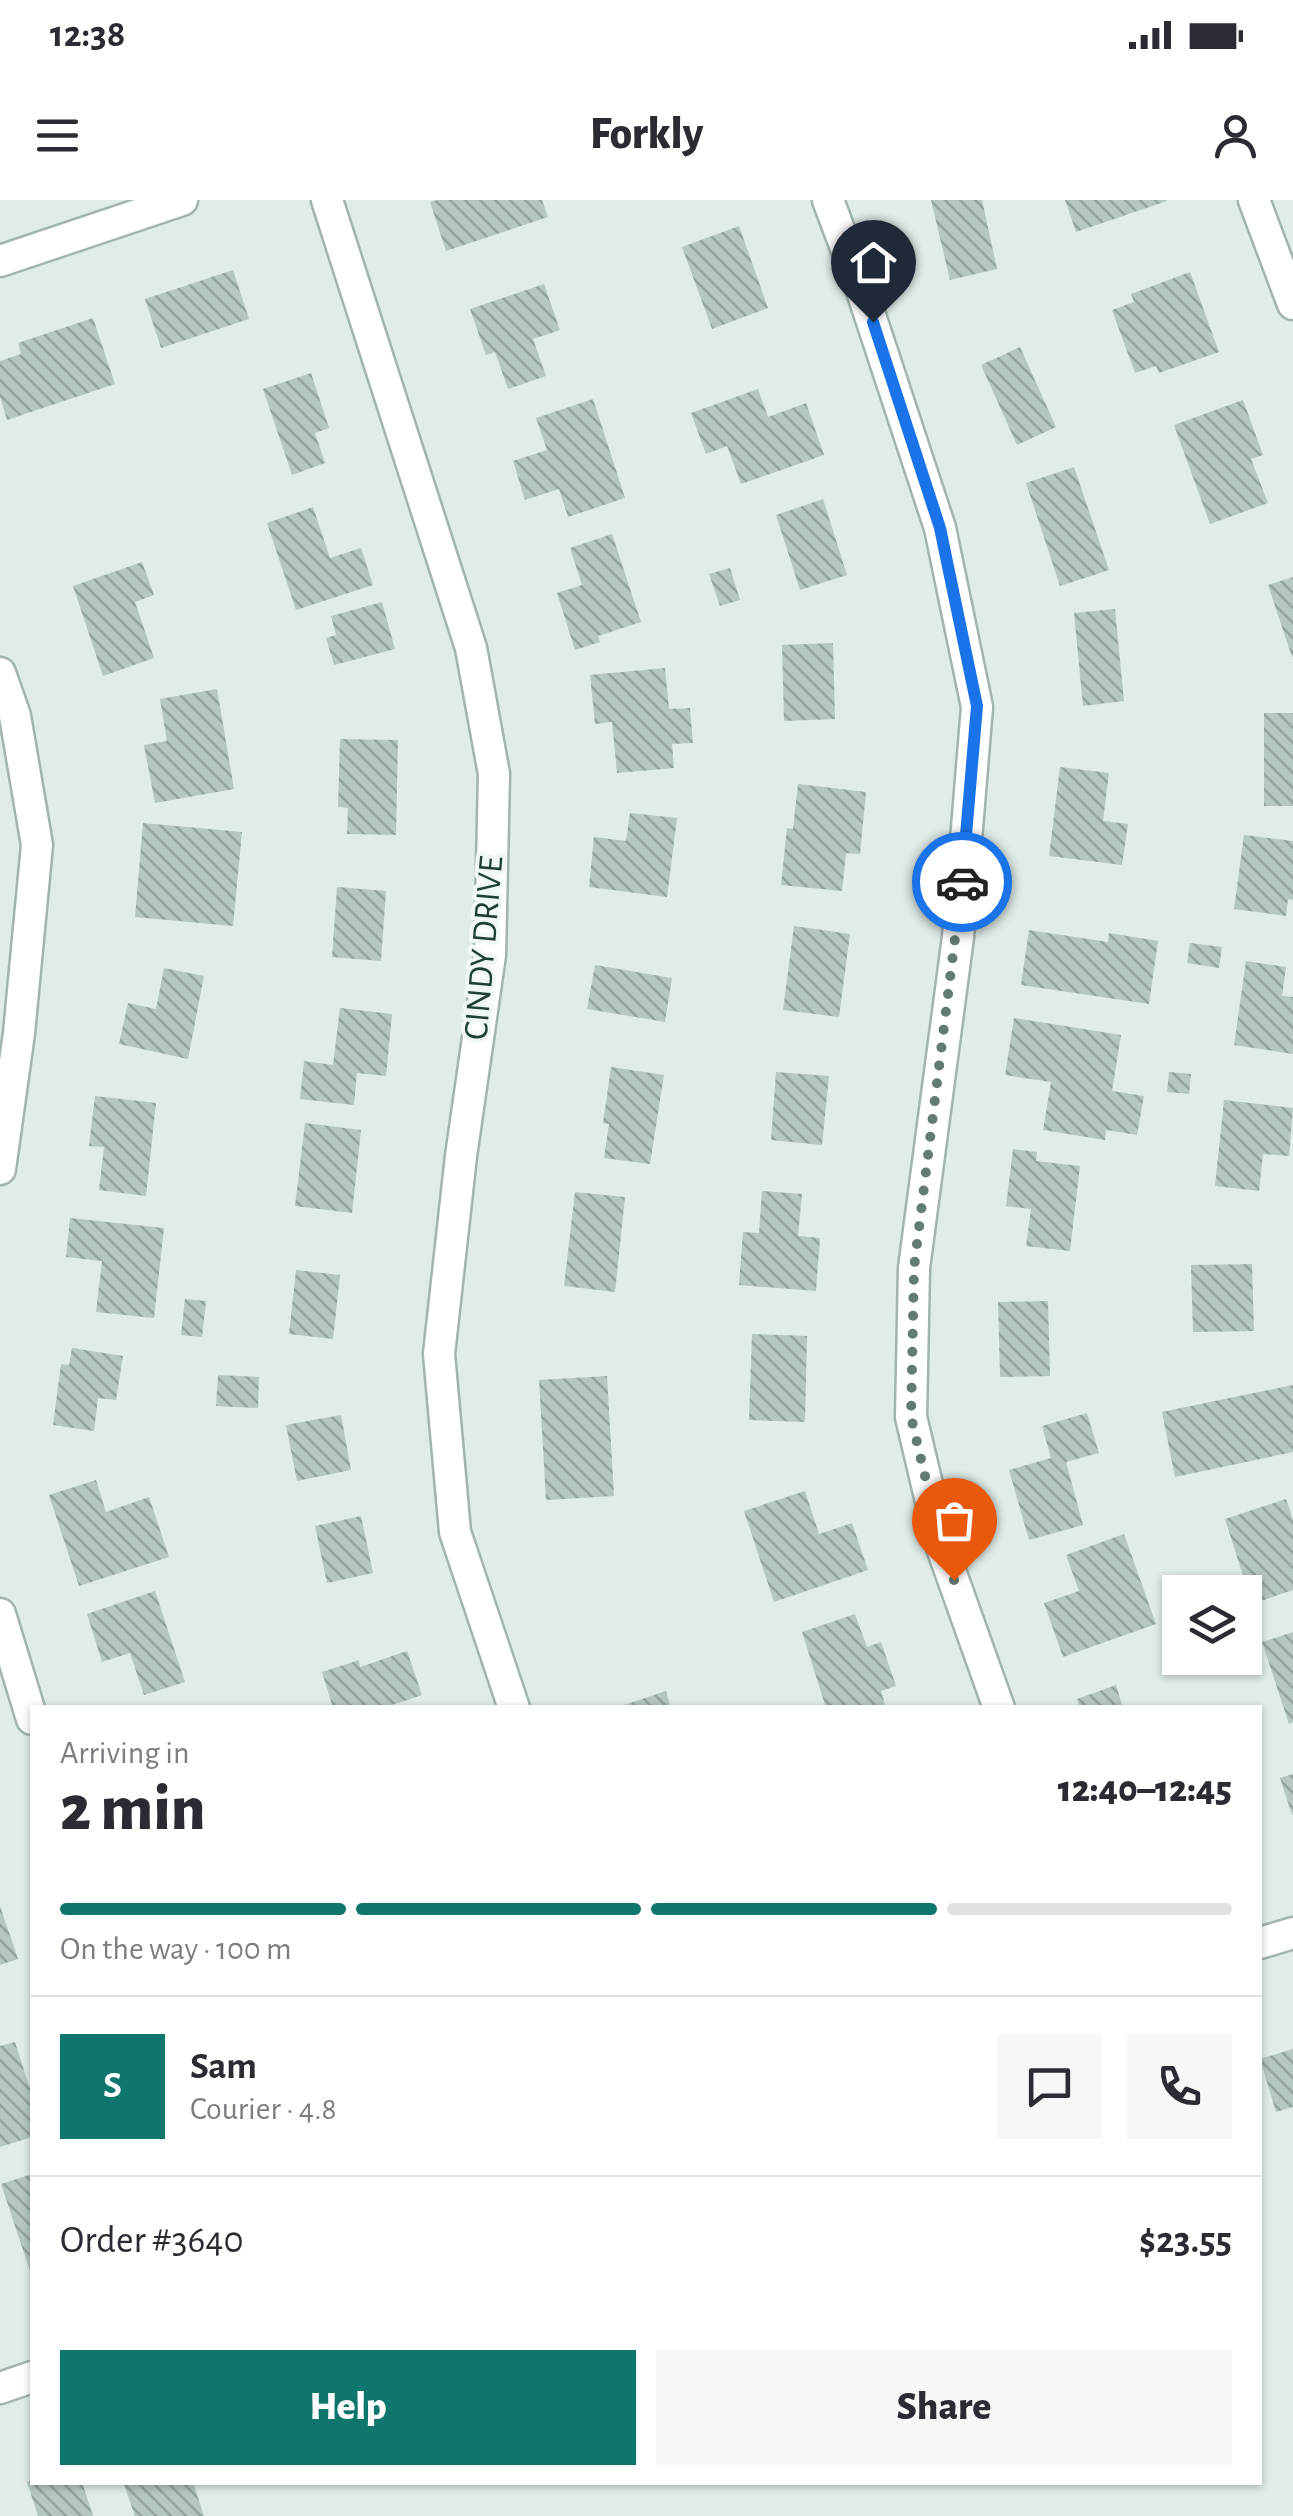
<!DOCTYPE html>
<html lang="en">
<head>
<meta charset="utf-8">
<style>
  :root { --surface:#fff; --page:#f7f7f7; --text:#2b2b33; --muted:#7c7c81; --line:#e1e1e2; --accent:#0f766e }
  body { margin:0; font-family:"Alegreya Sans",sans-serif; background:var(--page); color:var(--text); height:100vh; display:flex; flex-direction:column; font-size:38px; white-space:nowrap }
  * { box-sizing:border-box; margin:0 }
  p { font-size:32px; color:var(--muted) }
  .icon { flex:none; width:55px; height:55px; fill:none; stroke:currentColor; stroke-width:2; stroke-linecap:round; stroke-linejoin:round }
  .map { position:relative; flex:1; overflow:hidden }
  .panel { position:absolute; left:30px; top:1505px; width:1232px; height:780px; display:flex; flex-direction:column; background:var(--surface); border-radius:0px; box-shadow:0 2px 8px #0004 }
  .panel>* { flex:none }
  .buttons { position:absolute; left:1162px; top:1375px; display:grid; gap:20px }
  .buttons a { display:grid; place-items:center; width:100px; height:100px; border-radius:0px; background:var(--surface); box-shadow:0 2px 8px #0004; font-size:50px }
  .pin { position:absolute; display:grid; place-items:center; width:85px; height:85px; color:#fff; margin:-102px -42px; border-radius:50% 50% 50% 0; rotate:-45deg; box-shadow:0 0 10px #0007 }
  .pin .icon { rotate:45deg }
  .courier { position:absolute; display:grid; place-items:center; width:100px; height:100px; margin:-50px; border:8px solid #1a73e8; border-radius:50%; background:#fff; color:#222; box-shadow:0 2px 12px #0007 }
  .summary em { font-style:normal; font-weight:800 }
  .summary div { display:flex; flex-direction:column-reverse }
  .summary { display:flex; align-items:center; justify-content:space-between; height:170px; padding:0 30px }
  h1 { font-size:65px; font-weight:800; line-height:75px }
  .bar { display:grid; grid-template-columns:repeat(4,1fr); gap:15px 10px; align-content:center; height:120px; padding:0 30px }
  .bar i { height:12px; border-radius:8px; background:var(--line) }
  .bar .selected { background:var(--accent) }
  .bar p { grid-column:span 4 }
  .line { display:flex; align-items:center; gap:25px; padding:0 30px; border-top:2px solid var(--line) }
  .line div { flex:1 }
  .round { display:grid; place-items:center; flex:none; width:105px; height:105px; border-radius:0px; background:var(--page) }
  .button { display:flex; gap:20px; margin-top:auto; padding:20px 30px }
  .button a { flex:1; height:115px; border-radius:0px; background:var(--accent); color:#fff; font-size:40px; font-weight:800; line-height:115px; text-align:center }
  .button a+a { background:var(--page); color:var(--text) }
  .status { display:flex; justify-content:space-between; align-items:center; height:70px; padding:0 50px; background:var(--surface); direction:ltr }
  .status svg { height:28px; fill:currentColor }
  header { display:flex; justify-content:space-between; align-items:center; height:130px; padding:0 30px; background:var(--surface); font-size:45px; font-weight:800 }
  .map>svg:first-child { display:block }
</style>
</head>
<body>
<div class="status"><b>12:38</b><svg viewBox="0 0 49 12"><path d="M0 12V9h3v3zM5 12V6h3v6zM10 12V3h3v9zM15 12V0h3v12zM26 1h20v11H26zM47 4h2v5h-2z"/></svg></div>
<header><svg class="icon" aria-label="menu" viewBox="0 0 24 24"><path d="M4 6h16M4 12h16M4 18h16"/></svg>Forkly<svg class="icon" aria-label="person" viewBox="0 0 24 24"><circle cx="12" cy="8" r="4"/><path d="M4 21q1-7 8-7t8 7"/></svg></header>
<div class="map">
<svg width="1293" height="2316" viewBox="0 0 1293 2316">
  <defs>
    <pattern id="building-back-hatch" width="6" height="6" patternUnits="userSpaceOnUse" patternTransform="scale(2.5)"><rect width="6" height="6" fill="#b4c7c0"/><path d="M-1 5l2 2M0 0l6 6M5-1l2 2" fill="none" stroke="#92a39d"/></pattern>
  </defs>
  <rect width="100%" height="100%" fill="#dfece7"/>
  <g fill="url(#building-back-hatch)">
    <path d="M 437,0 L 542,0 L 548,17 L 446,51 L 430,2 Z"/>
    <path d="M 931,0 L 982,0 L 997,69 L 950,80 Z"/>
    <path d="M 1065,0 L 1167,0 L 1167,1 L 1076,32 Z"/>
    <path d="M 739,26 L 768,108 L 712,129 L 682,47 Z"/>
    <path d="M 233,70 L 249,119 L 161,148 L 145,99 Z"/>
    <path d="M 1190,72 L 1219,152 L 1159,173 L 1156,166 L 1135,173 L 1112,110 L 1134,102 L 1131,94 Z"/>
    <path d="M 544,84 L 560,130 L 533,139 L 546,176 L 508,189 L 495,152 L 486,155 L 470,109 Z"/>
    <path d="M 93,118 L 115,184 L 7,220 L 0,197 L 0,161 L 21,154 L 18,143 Z"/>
    <path d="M 1020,147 L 1056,227 L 1017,245 L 981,165 Z"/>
    <path d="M 311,173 L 329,228 L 315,233 L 325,263 L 292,275 L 263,189 Z"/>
    <path d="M 758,189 L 768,217 L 806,203 L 824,255 L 741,284 L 727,246 L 706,254 L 691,213 Z"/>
    <path d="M 593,199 L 625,298 L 568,317 L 559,289 L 525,300 L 513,261 L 547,250 L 536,218 Z"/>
    <path d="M 1243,200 L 1263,255 L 1251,259 L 1268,303 L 1210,324 L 1174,225 Z"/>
    <path d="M 1074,267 L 1109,370 L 1060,386 L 1026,283 Z"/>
    <path d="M 823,299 L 847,375 L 800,390 L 776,315 Z"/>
    <path d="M 313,307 L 330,358 L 361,348 L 373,385 L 296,410 L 267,323 Z"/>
    <path d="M 612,334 L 641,422 L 598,436 L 600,442 L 575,450 L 557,393 L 582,385 L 570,348 Z"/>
    <path d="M 142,362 L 154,395 L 135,402 L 154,458 L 103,476 L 73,386 Z"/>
    <path d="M 730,368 L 740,400 L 720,406 L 709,374 Z"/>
    <path d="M 1293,377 L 1293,456 L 1292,457 L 1268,385 Z"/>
    <path d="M 382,402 L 395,449 L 334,465 L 326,438 L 336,435 L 331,416 Z"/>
    <path d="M 1115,409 L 1124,501 L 1083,506 L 1074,413 Z"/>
    <path d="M 833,443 L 835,519 L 784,521 L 782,445 Z"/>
    <path d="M 665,468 L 669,509 L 690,508 L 693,543 L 672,544 L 674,568 L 617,573 L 612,522 L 595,524 L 590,475 Z"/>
    <path d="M 217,489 L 234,589 L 155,603 L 144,545 L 167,541 L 160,499 Z"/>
    <rect x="1264" y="513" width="29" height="93"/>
    <path d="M 340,539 L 398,540 L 396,635 L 347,634 L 348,608 L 338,607 Z"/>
    <path d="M 1060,567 L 1109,573 L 1103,621 L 1128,624 L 1122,665 L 1049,656 Z"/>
    <path d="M 798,584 L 866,592 L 860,654 L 846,653 L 842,691 L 781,685 L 787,628 L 793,629 Z"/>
    <path d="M 630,613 L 677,618 L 667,697 L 589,687 L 594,637 L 626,641 Z"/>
    <path d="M 143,623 L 242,632 L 233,726 L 135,717 Z"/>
    <path d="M 1244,635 L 1293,641 L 1293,700 L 1288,699 L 1286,716 L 1234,709 Z"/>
    <path d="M 337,687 L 386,691 L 381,761 L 332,757 Z"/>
    <path d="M 794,726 L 850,734 L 839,817 L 783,810 Z"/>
    <path d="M 1029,730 L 1108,742 L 1109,733 L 1158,741 L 1149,804 L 1021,785 Z"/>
    <path d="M 1190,743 L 1222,747 L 1219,768 L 1187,763 Z"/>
    <path d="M 1246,761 L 1286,767 L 1282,796 L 1293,797 L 1293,854 L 1234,845 Z"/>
    <path d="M 595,765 L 672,778 L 665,822 L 587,809 Z"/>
    <path d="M 164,768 L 204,776 L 188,859 L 119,844 L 128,803 L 156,809 Z"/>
    <path d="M 340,808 L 392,814 L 386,876 L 357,873 L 354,905 L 300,899 L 304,861 L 333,865 Z"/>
    <path d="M 1014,818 L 1121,835 L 1112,891 L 1144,896 L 1137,935 L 1106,930 L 1105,940 L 1043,930 L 1051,882 L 1005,875 Z"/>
    <path d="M 611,867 L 664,875 L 650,964 L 604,958 L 609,924 L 603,923 Z"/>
    <path d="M 776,872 L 829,876 L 822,945 L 771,940 Z"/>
    <path d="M 1169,872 L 1191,874 L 1189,894 L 1167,892 Z"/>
    <path d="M 95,896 L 156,903 L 146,996 L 99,990 L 104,947 L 89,946 Z"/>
    <path d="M 1224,900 L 1293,908 L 1289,956 L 1263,954 L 1259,991 L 1215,986 Z"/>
    <path d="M 305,923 L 361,930 L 352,1013 L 295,1006 Z"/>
    <path d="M 1013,949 L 1037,952 L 1036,961 L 1080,966 L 1070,1051 L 1026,1046 L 1031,1009 L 1006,1006 Z"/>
    <path d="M 762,991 L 802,994 L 798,1036 L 820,1038 L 816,1091 L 739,1085 L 743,1032 L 759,1033 Z"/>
    <path d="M 575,992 L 625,997 L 615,1092 L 564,1086 Z"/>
    <path d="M 70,1018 L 164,1028 L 154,1118 L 96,1112 L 102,1061 L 66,1057 Z"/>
    <path d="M 1252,1064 L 1254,1131 L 1193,1132 L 1191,1065 Z"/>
    <path d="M 296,1070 L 340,1075 L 333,1139 L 289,1134 Z"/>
    <path d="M 185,1099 L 206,1101 L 202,1137 L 181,1135 Z"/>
    <path d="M 1048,1101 L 1050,1176 L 1000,1177 L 998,1102 Z"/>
    <path d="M 752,1134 L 807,1136 L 805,1222 L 749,1220 Z"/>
    <path d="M 72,1148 L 123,1156 L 116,1200 L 98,1198 L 94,1231 L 53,1225 L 61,1164 L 69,1165 Z"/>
    <path d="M 218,1175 L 259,1177 L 258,1208 L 216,1206 Z"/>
    <path d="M 607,1176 L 614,1296 L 546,1300 L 539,1180 Z"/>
    <path d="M 1293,1185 L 1293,1252 L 1175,1277 L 1162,1212 Z"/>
    <path d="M 1087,1213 L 1099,1253 L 1066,1262 L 1083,1325 L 1029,1340 L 1009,1270 L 1051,1258 L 1042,1226 Z"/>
    <path d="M 341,1215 L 351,1270 L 297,1281 L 286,1225 Z"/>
    <path d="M 96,1280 L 106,1312 L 149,1297 L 169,1357 L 79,1386 L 49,1295 Z"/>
    <path d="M 805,1291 L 819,1334 L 852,1323 L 868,1370 L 774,1402 L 744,1311 Z"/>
    <path d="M 1286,1299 L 1293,1320 L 1293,1390 L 1252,1404 L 1225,1319 Z"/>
    <path d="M 361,1316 L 373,1373 L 327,1383 L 315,1326 Z"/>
    <path d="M 1124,1334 L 1156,1424 L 1063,1457 L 1044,1403 L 1079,1391 L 1066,1355 Z"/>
    <path d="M 155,1391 L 185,1482 L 144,1495 L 130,1453 L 102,1462 L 87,1414 Z"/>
    <path d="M 855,1414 L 867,1447 L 881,1442 L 896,1486 L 881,1491 L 886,1508 L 826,1508 L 802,1432 Z"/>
    <path d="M 1293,1432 L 1293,1522 L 1289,1524 L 1262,1442 Z"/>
    <path d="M 407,1451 L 422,1495 L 383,1508 L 333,1508 L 322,1472 L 359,1460 L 360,1467 Z"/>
    <path d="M 1116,1485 L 1123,1508 L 1080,1508 L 1077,1499 Z"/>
    <path d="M 666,1491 L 671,1508 L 618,1508 L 618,1507 Z"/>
    <path d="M 1293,1574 L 1293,1614 L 1292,1615 L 1280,1578 Z"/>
    <path d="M 0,1706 L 18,1759 L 0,1765 Z"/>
    <path d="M 15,1842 L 29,1886 L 32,1885 L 32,1937 L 0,1947 L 0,1846 Z"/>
    <path d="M 1293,1849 L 1293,1907 L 1276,1912 L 1260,1859 Z"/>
    <path d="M 32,1974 L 32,2077 L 1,1984 Z"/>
    <path d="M 32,2280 L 82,2282 L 93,2316 L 38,2316 L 27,2282 Z"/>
    <path d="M 123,2282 L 193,2282 L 204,2316 L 135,2316 Z"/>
  </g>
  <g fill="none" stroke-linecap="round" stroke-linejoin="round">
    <defs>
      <g id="minor">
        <path d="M 327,0 L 471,448 L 494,574 L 490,755 L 461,956 L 439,1154 L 455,1332 L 514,1508"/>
        <path d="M 828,0 L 861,88 L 940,328 L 977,507 L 958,737 L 914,1068 L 911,1217 L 942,1348 L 999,1508"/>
        <path d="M 1254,0 L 1293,104"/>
        <path d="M 0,473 L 15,516 L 37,645 L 19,833 L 0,969"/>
        <path d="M 0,1414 L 32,1519"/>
        <path d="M 1260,1743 L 1293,1733"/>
        <path d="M 0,2188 L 32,2177"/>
      </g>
      <path id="tertiary" d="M 0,61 L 182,0"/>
    </defs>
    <use href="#minor" stroke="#a1b4af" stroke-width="35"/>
    <use href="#tertiary" stroke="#a1b4af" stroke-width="35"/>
    <use href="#minor" stroke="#fff" stroke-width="30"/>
    <use href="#tertiary" stroke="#fff" stroke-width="30"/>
  </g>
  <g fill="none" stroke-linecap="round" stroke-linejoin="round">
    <path stroke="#627b75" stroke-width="10" stroke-dasharray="0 18" d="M 954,1380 L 942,1348 L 911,1217 L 914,1068 L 962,682"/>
    <path stroke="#1a73e8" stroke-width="12" d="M 873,122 L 940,328 L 977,506 L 962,682"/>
  </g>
  <g text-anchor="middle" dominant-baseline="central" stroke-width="8" stroke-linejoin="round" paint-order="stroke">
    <g font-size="35" fill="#1e3e37" stroke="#f0f8f5">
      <text transform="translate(484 748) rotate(-85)">CINDY DRIVE</text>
    </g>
  </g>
</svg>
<div class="buttons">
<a><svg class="icon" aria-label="layers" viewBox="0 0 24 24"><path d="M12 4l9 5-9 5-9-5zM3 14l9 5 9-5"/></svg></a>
</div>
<div class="pin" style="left:954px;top:1380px;background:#ea580c"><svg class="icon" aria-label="bag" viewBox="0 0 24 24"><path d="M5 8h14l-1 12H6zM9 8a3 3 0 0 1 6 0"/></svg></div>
<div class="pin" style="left:873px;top:122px;background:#1f2937"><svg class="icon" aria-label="home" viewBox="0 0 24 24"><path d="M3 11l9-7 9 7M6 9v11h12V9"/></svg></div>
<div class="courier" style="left:962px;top:682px"><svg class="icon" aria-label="car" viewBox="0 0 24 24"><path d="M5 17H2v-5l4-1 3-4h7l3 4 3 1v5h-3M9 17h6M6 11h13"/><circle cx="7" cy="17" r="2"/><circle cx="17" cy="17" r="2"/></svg></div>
<section class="panel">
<div class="summary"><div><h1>2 min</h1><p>Arriving in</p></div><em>12:40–12:45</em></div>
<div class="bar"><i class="selected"></i><i class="selected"></i><i class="selected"></i><i></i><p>On the way · 100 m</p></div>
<div class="line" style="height:180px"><b class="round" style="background:var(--accent);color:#fff">S</b><div><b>Sam</b><p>Courier · 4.8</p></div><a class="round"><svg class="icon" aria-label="chat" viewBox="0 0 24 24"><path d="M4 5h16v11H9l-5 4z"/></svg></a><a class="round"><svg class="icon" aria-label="phone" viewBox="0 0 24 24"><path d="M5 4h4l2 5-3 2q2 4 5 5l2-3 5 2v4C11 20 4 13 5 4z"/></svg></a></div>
<div class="line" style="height:130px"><div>Order #3640</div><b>$23.55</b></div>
<div class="button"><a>Help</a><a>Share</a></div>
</section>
</div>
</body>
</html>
